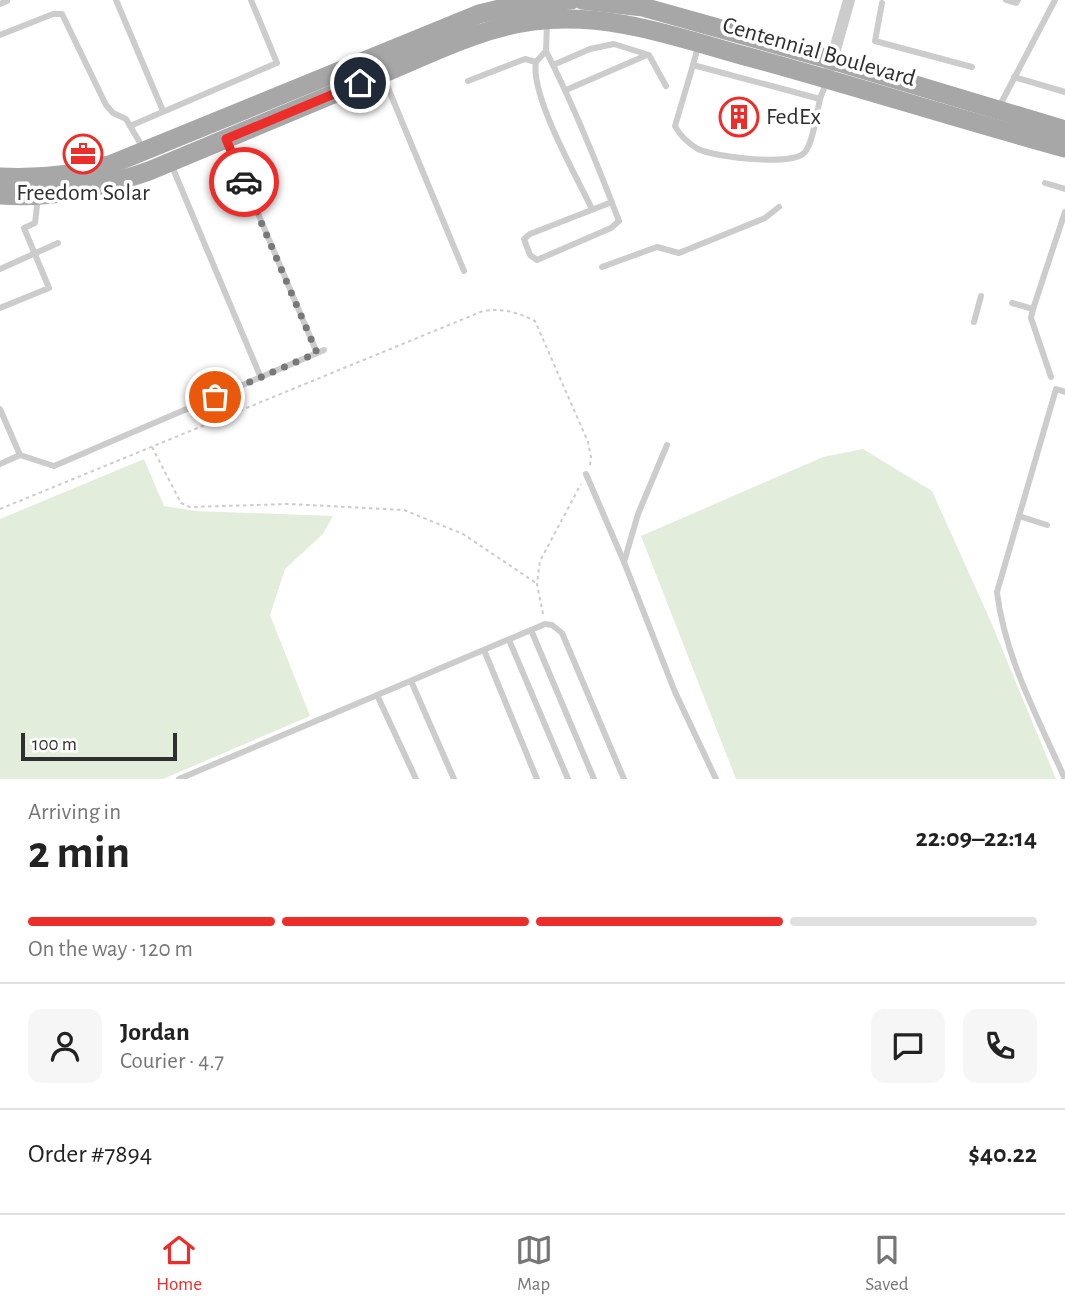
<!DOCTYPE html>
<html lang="en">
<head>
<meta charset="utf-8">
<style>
  :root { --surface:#fff; --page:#f6f6f6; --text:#222; --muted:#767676; --line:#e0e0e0; --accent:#ed2d29 }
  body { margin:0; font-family:"Alegreya Sans",sans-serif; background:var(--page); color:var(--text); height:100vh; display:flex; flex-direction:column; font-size:26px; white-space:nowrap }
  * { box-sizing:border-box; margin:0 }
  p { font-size:23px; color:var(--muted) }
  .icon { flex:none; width:38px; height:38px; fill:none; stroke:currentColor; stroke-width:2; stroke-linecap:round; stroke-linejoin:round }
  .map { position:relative; height:779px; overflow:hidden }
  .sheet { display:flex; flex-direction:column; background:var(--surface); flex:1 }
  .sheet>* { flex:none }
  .scale { position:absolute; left:21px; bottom:18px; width:156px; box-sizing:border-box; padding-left:7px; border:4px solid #2f2f2f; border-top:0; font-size:19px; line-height:24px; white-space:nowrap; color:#2f2f2f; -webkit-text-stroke:5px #fff; paint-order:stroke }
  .pin { position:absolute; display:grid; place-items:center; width:60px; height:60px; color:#fff; margin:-30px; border:4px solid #fff; border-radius:50%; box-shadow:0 2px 7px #0007 }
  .courier { position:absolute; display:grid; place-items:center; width:70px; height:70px; margin:-35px; border:5px solid #ed2d29; border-radius:50%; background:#fff; color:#222; box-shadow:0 2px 9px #0007 }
  .head em { font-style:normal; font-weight:600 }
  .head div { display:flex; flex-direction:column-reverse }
  .head { display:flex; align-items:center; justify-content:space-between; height:119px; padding:0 28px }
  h1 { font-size:46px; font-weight:600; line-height:52px }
  .bar { display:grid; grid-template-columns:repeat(4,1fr); gap:10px 7px; align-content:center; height:84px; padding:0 28px }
  .bar i { height:9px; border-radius:5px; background:var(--line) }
  .bar .selected { background:var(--accent) }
  .bar p { grid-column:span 4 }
  .line { display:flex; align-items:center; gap:18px; padding:0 28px; border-top:2px solid var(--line) }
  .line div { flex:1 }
  .round { display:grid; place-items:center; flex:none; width:74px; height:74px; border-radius:14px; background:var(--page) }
  .dock { display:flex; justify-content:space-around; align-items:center; height:98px; border-top:2px solid var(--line); background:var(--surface); font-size:19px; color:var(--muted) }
  .dock a { display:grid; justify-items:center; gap:4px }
  .dock .selected { color:var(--accent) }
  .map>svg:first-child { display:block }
</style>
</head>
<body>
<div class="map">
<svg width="1065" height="779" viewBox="0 0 1065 779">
  <rect width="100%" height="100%" fill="#fff"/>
  <g fill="#e3eddc">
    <path d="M 863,449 L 932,491 L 991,622 L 1056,779 L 736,779 L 641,536 L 823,457 Z"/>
    <path d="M 144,459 L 164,506 L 196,511 L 333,516 L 323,534 L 285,569 L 270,615 L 310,716 L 163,779 L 0,779 L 0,519 Z"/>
  </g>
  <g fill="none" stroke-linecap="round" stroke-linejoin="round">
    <g stroke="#ccc" stroke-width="2" stroke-dasharray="3.5 3.5" stroke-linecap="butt">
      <path d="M 152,447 L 181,503 L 190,507 L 289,504 L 404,510 L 463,534 L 536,583"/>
      <path d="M 0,509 L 483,311 C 503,308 517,312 535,321 L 588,442 L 591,457 L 590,466"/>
      <path d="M 543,614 L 537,584 L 540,561 L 581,484"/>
    </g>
    <g stroke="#ccc" stroke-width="6">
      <path d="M 116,0 L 163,111"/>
      <path d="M 1006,0 L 1016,3 L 1018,0"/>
      <path d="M 882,3 L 875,41 L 972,67"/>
      <path d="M 0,4 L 7,1"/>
      <path d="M 0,35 L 53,14 L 62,14 L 106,105 L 113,113 L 126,119 L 143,148"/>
      <path d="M 698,47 L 693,65 L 820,99 L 826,83"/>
      <path d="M 546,51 C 574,106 597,163 619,221 L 611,228 L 537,260 L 530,255 L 524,239 L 530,234 L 612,202"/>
      <path d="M 536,62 C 530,95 576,176 592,209"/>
      <path d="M 553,65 L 590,49 L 614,44 L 649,55 L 666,86"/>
      <path d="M 693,65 L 675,126 C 680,136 688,143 698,149 C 714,157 794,167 805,152 C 813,143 817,112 820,99"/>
      <path d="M 383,76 L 464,271"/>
      <path d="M 1014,77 L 1065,92"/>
      <path d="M 468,81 L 525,59 L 536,62 L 546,51 L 547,22"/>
      <path d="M 566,90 L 647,55"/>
      <path d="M 999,107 L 1055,0"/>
      <path d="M 130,126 L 277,63 L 251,0"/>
      <path d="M 227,140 L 317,353"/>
      <path d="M 171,164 L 261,378"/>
      <path d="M 1045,183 L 1065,189"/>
      <path d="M 602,267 L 657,247 L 679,253 L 765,218 L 779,207"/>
      <path d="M 0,269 L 58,243"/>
      <path d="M 1012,303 L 1033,309 L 1065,212"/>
      <path d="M 0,308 L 49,288 L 24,228 L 35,223 L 38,197"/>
      <path d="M 1033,309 L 1031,318 L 1051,377"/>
      <path d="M 974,322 L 981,296"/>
      <path d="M 1065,392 L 1056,389 L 997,592 C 1005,658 1038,718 1065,779"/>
      <path d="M 0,409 L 20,455 L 0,464"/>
      <path d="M 667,445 L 638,514 L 624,562 L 675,692 L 716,779"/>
      <path d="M 20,455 L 54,466 L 324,350"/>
      <path d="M 586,474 L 624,562"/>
      <path d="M 1019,516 L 1047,525"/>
      <path d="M 531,630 L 594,779"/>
      <path d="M 509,640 L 568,779"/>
      <path d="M 484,650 L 537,779"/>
      <path d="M 411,681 L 454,779"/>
      <path d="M 377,695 L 416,779"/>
      <path d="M 179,779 L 545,624 L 552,625 L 562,633 L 624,779"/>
    </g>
    <path stroke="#ccc" stroke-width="12" d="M 830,67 L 849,0"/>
    <g stroke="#a7a7a7" stroke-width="19">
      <path d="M 582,0 L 643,7 L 832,60 L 1065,130"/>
      <path d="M 0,177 C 39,179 75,175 112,164 L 479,14 L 520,4 L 571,0"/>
      <path d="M 0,195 C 52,199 101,188 149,171 C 226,139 302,107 379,75 C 428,55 480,28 533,21 C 610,12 673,36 745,56 C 852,85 958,119 1065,148"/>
    </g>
  </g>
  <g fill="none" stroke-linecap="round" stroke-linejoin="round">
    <path stroke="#787878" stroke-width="7" stroke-dasharray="0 12.6" d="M 215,397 L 317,353 L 244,182"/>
    <path stroke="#ed2d29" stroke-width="9" d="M 244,182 L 226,139 L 360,83"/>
  </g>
  <defs>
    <symbol id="building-ring" viewBox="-11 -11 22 22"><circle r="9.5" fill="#fff" stroke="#ed2d29" stroke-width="1.5"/><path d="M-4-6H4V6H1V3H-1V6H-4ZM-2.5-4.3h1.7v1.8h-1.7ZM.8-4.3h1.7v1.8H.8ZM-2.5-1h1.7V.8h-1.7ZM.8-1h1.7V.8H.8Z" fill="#ed2d29"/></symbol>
    <symbol id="office-ring" viewBox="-11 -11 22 22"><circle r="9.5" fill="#fff" stroke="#ed2d29" stroke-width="1.5"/><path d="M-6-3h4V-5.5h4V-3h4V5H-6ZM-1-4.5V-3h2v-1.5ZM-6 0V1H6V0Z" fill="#ed2d29"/></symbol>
  </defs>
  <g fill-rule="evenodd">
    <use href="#building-ring" x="717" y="95" width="44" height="44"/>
    <use href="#office-ring" x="61" y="132" width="44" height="44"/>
  </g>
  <g text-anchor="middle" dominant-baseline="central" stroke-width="7" stroke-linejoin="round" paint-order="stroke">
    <g font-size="24" fill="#2f2f2f" stroke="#fff">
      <text transform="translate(819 52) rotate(16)">Centennial Boulevard</text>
    </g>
    <g font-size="24" fill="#2f2f2f" stroke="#fff" text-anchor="start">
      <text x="766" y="117">FedEx</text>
      <text x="83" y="193" text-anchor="middle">Freedom Solar</text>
    </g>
  </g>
</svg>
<div class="scale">100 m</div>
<div class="pin" style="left:215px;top:397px;background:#ea580c"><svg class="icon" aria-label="bag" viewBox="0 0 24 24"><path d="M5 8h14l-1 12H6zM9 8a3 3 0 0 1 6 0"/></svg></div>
<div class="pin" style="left:360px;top:83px;background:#1f2937"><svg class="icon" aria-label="home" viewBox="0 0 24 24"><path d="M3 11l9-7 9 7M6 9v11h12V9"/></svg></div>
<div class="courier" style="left:244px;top:182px"><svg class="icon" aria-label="car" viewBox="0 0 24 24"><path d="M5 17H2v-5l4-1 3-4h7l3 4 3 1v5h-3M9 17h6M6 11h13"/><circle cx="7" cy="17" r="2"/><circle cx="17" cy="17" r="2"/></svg></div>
</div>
<section class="sheet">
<div class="head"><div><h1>2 min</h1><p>Arriving in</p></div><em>22:09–22:14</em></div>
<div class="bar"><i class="selected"></i><i class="selected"></i><i class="selected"></i><i></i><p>On the way · 120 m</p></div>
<div class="line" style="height:126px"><a class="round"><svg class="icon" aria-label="person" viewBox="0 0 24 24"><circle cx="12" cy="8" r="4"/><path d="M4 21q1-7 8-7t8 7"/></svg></a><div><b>Jordan</b><p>Courier · 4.7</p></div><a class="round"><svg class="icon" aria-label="chat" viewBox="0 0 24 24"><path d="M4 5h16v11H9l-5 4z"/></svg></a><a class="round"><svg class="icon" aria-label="phone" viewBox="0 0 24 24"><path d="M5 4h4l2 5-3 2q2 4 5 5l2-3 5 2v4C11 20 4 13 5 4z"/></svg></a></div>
<div class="line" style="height:91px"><div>Order #7894</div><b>$40.22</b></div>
</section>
<nav class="dock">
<a class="selected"><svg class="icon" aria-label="home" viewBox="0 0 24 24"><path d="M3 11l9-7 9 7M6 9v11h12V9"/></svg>Home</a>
<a><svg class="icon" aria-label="map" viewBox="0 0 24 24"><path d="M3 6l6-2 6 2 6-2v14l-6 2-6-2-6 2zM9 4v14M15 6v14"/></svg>Map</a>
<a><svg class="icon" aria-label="saved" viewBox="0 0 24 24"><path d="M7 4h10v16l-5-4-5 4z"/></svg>Saved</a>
</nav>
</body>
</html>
